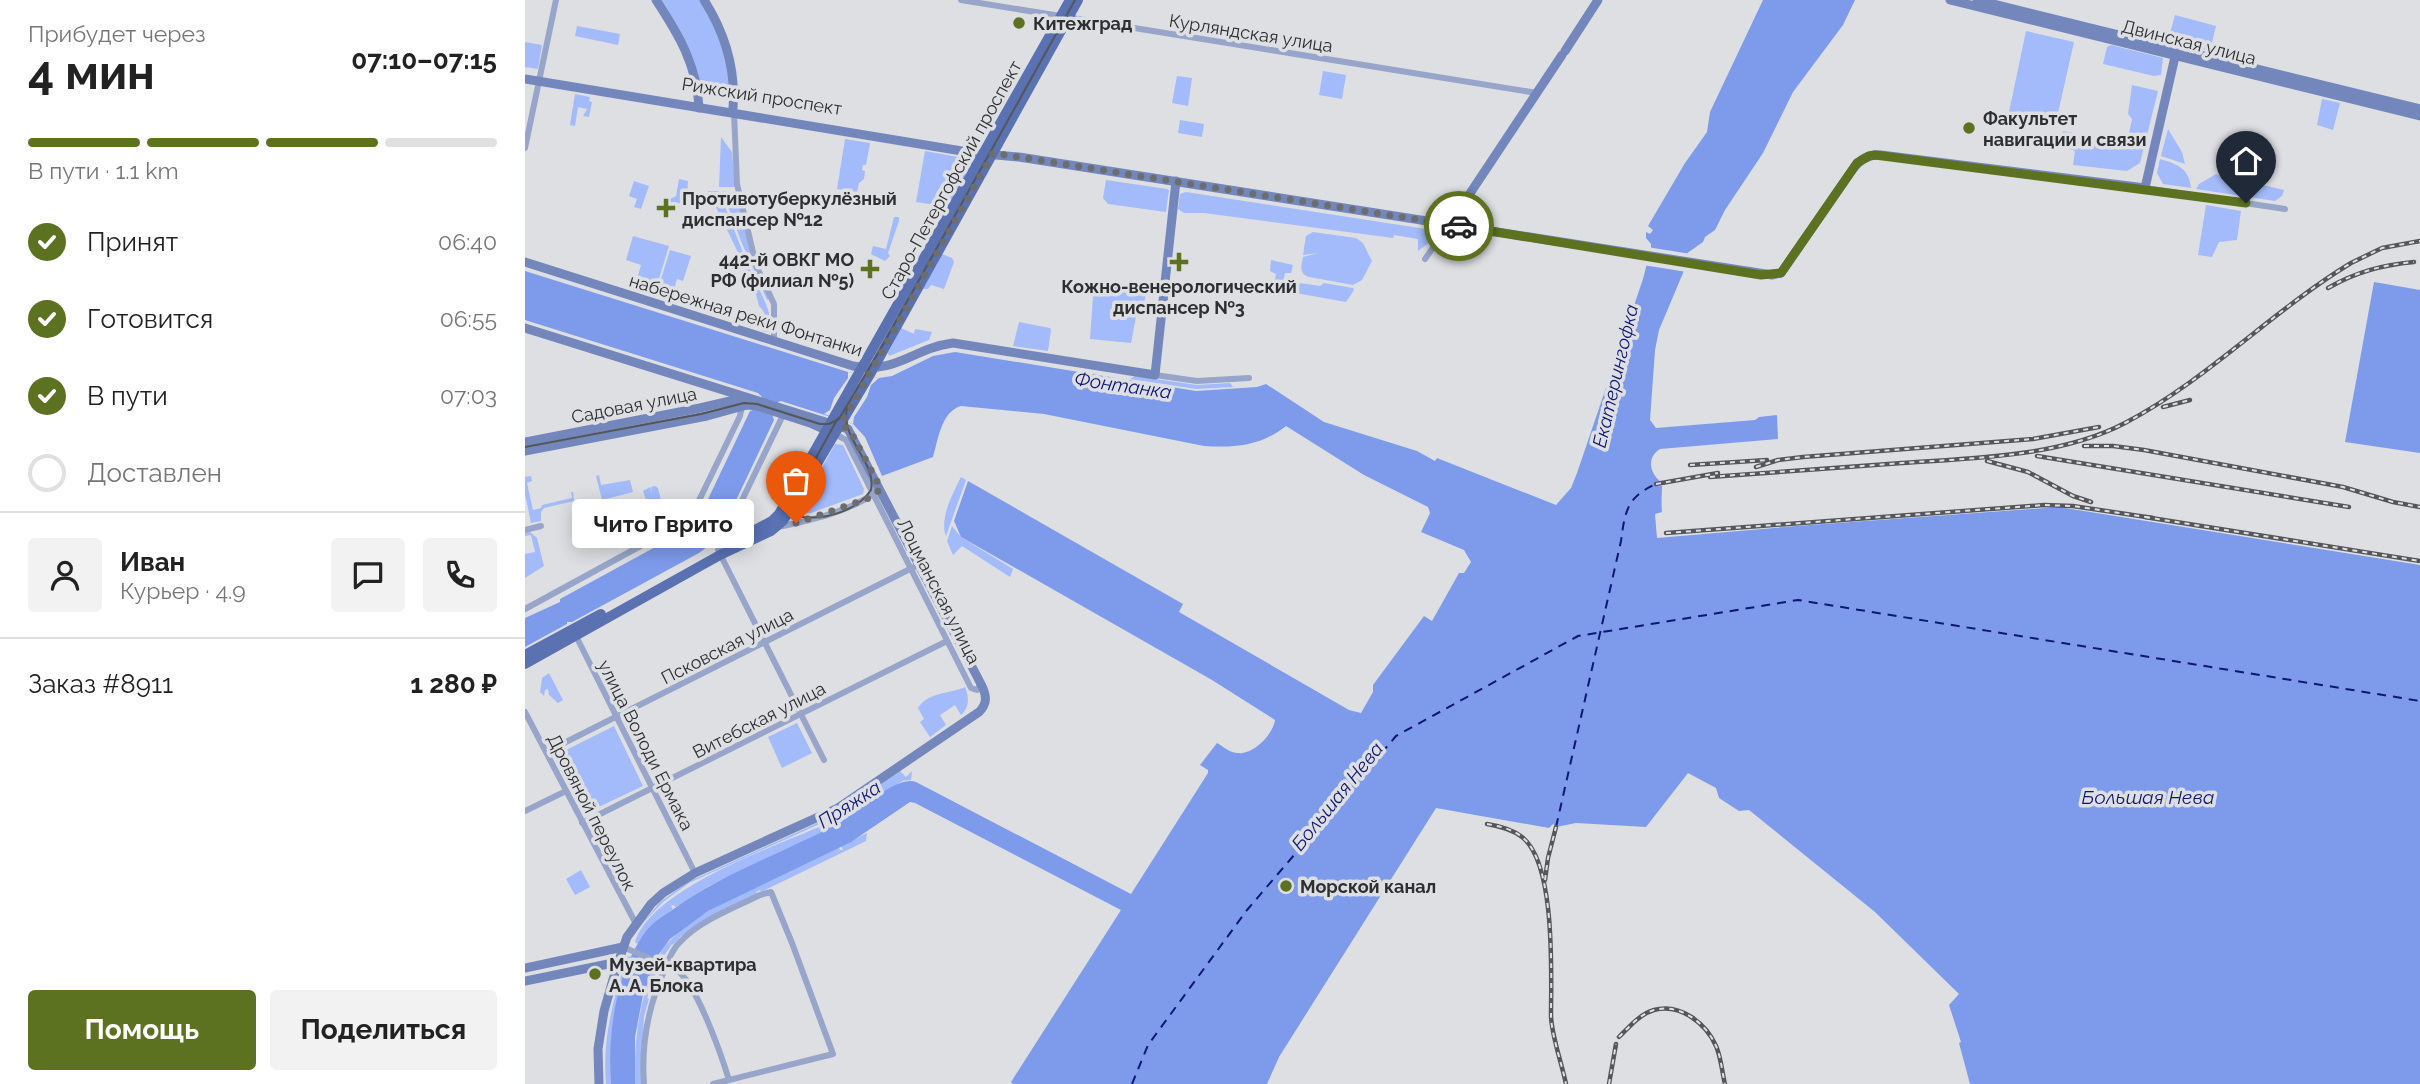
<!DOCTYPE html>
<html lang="ru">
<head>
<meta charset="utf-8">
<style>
  :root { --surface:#fff; --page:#f2f2f2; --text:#222; --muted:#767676; --line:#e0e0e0; --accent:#5d7221 }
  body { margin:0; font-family:Raleway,sans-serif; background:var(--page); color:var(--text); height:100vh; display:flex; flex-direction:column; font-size:26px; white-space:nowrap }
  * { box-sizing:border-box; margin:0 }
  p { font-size:23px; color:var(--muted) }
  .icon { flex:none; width:38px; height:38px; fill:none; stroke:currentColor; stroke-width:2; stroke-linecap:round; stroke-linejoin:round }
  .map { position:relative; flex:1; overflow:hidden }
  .sheet { display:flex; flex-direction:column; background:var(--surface); width:525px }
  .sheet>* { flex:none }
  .pin { position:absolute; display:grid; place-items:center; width:60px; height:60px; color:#fff; margin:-72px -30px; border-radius:50% 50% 50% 0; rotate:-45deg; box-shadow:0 0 7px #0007 }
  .pin .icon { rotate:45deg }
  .courier { position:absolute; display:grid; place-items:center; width:70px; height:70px; margin:-35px; border:5px solid #5d7221; border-radius:50%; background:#fff; color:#222; box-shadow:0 2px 9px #0007 }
  .bubble { position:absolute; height:49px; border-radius:7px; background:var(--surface); box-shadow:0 4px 18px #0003; font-size:23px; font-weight:700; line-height:49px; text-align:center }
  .summary em { font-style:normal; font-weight:700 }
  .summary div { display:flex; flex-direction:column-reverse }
  .summary { display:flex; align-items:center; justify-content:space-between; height:119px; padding:0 28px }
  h1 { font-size:46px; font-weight:700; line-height:52px }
  .bar { display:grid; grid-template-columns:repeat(4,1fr); gap:10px 7px; align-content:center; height:84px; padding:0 28px }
  .bar i { height:9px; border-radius:5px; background:var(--line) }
  .bar .selected { background:var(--accent) }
  .bar p { grid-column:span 4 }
  .line { display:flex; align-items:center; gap:18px; padding:0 28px; border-top:2px solid var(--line) }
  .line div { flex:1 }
  .round { display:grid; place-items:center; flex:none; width:74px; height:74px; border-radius:7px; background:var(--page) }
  ol { padding:0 28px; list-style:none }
  li { display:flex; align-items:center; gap:21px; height:77px }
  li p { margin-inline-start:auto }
  li .icon { padding:7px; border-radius:50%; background:var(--accent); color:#fff; stroke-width:4 }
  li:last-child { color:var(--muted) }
  li i { width:38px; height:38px; border:4px solid var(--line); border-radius:50% }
  .action { display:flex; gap:14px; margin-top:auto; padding:14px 28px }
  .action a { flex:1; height:80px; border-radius:7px; background:var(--accent); color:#fff; font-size:28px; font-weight:700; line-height:80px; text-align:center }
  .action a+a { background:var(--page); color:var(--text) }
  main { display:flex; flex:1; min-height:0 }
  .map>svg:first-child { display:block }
</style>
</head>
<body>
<main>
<section class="sheet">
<div class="summary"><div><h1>4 мин</h1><p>Прибудет через</p></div><em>07:10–07:15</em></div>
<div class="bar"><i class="selected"></i><i class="selected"></i><i class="selected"></i><i></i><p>В пути · 1.1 km</p></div>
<ol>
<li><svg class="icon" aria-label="check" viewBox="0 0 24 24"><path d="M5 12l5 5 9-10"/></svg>Принят<p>06:40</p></li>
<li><svg class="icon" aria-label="check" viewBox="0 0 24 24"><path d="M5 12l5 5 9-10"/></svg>Готовится<p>06:55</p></li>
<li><svg class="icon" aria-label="check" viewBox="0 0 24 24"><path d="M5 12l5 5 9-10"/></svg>В пути<p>07:03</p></li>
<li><i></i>Доставлен</li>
</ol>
<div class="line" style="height:126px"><a class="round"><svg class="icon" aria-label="person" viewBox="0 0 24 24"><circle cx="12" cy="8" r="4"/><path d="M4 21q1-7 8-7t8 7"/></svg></a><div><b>Иван</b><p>Курьер · 4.9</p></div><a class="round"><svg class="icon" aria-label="chat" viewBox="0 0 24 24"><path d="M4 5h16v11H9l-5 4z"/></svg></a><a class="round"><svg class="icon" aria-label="phone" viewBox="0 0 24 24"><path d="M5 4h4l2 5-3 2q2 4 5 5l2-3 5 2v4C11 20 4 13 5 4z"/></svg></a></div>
<div class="line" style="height:91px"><div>Заказ #8911</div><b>1 280 ₽</b></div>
<div class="action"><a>Помощь</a><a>Поделиться</a></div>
</section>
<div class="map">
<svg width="1895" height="1084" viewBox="0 0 1895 1084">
  <rect width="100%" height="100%" fill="#dedfe3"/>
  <g fill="#a3bbfa">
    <path d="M 134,0 L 175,0 L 200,48 L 207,94 L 194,93 L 193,98 L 178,96 L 170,63 L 162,44 Z"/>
    <path d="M 1650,15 L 1691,26 L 1685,51 L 1643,41 Z"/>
    <path d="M 52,26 L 95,34 L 93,45 L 50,36 Z"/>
    <path d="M 1501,31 L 1549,42 L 1531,122 L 1484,112 Z"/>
    <path d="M 0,42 L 17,45 L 13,69 L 0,67 Z"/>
    <path d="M 1586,45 L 1638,58 L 1636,75 L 1629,76 L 1578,64 L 1582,47 Z"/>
    <path d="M 798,71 L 821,75 L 817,99 L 794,95 Z"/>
    <path d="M 652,76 L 667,78 L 663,106 L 647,103 Z"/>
    <path d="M 1607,85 L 1633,91 L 1615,163 L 1602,171 L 1548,165 L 1550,151 L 1536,146 L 1538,131 L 1598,143 L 1603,138 L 1607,119 L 1603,114 Z"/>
    <path d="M 50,94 L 65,97 L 64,101 L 67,102 L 64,117 L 58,116 L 62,109 L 53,107 L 50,126 L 45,125 Z"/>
    <path d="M 1797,99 L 1815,103 L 1808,130 L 1792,125 Z"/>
    <path d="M 655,120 L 679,124 L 677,137 L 653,133 Z"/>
    <path d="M 1643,129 L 1657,152 L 1660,164 L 1636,156 Z"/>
    <path d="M 196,137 L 207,152 L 210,187 L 194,187 Z"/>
    <path d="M 320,139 L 345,143 L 341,165 L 338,165 L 337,170 L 340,171 L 339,179 L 334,183 L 332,192 L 312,189 Z"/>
    <path d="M 400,151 L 450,160 L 423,207 L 391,202 Z"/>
    <path d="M 1635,159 C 1652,164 1664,168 1666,188 L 1638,184 L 1632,173 Z"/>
    <path d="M 1691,174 L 1759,190 L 1757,196 L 1750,201 L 1671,189 L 1674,184 Z"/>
    <path d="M 154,179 L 163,181 L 162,197 L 153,196 L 174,200 L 173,211 L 151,202 L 139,202 L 151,196 Z"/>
    <path d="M 581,180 L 642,189 L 644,190 L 641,212 L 583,204 L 578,198 Z"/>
    <path d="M 109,181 L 124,186 L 116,209 L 109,207 L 112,199 L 104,196 Z"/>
    <path d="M 183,191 L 194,191 L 220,258 L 241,304 L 244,313 L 243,332 L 237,331 C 240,317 243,315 234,306 L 228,283 Z"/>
    <path d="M 197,191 L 210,194 L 244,299 L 242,300 L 216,241 Z"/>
    <path d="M 661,192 L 901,229 L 909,231 L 910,235 L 905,242 L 893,251 L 893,239 L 869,235 L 868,238 L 679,213 L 659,213 L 653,209 L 655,194 Z"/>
    <path d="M 1681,205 L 1716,211 L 1712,240 L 1694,242 L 1687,257 L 1673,255 Z"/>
    <path d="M 369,217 L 374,217 L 374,221 L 363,253 L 365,256 L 360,261 L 346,254 L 348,246 L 361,249 Z"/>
    <path d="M 788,232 L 831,238 L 838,243 L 847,261 L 837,280 L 828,285 L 784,277 C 774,274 776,266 778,257 L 793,253 L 778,255 L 781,236 Z"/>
    <path d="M 108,236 L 144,246 L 129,295 L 109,289 L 116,265 L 101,260 Z"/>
    <path d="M 145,250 L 166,256 L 158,281 L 152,279 L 146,300 L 131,295 Z"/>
    <path d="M 417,254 L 427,258 L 429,262 L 419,289 L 406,285 L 403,289 L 398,289 Z"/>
    <path d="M 746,260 L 768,265 L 766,273 L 760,273 L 757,287 L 772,291 L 775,283 L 795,286 L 799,283 L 828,288 L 829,290 L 821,302 L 748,289 L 751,274 L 745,271 Z"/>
    <path d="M 569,282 L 622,291 L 619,302 L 613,306 L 606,343 L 565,339 Z"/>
    <path d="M 494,322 L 525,328 L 526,330 L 523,351 L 488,346 Z"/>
    <path d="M 376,328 L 389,334 L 390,329 L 407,332 L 404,340 L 364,356 L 363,353 Z"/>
    <path d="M 610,376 L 672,385 L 705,383 L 708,387 L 671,389 L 605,379 Z"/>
    <path d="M 310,444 L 318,445 L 339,489 L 338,494 L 286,513 L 282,513 L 277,504 Z"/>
    <path d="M 74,475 L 76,485 L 105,480 L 108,492 L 77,500 L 71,476 Z"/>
    <path d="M 6,476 L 7,481 L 2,483 L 8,510 L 16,508 L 17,505 L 47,498 L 46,492 L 48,492 L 49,501 L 19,508 L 16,512 L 16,521 L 6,523 L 0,494 L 0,477 Z"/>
    <path d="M 436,477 L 441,480 L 421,536 C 414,519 428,493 436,477 Z"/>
    <path d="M 130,486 L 133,488 L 138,509 L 126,515 L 118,491 L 125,487 L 127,493 L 126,487 Z"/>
    <path d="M 427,526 L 436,537 L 488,569 L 485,577 L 437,546 L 428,555 L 422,541 Z"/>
    <path d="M 5,532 L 12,538 L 19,566 L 0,578 L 0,554 L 10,552 L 6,535 L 0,536 L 0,533 Z"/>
    <path d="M 24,673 L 38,700 L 33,703 L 24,695 L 23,689 L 20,690 L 19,696 L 15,692 L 17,678 Z"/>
    <path d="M 440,687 C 444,697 445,707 436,715 L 430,705 L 415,715 L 421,725 L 405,737 L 395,722 L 399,719 L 393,708 C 404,691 426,694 440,687 Z"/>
    <path d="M 272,723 L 287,753 L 257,768 L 243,737 Z"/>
    <path d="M 89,726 L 118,786 L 59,814 L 29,756 Z"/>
    <path d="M 375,771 L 381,777 L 387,771 L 386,780 L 377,781 L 327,816 L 324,808 L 317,811 Z"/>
    <path d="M 314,813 L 310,817 L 164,883 L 138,902 L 116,925 L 135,902 L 163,882 Z"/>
    <path d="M 301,824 L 305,828 L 184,886 L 151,907 L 148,905 L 146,906 L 148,909 L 127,925 L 113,944 L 110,942 C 127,888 251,846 301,824 Z"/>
    <path d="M 342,833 L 341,841 L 236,892 L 235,890 L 231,892 L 232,894 L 173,924 L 155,937 L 148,945 L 147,944 L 139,956 L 135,954 C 157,912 269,869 314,847 L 315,850 L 318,850 L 316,846 Z"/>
    <path d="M 56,870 L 65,887 L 50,895 L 41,879 Z"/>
    <path d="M 103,956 L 106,957 C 91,997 83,1041 86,1084 L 81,1084 C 77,1040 88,997 103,956 Z"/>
    <path d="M 129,967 L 132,970 L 122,998 L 124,999 L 119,1016 L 116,1084 L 110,1084 C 109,1042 113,1006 129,967 Z"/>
  </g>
  <g fill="#7e9beb">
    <path d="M 1238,0 L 1330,0 L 1318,25 L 1268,92 L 1238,153 L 1200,210 L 1190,230 L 1180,237 L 1178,242 L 1161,254 L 1158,273 L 1134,330 L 1130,350 L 1125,420 L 1131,428 L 1230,420 L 1234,417 L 1252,415 L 1253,439 L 1135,449 C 1122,457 1124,472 1135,481 L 1131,482 L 1131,486 L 1137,486 C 1137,494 1136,503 1137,512 L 1130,514 L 1132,538 L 1271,526 L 1534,507 L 1895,565 L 1895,1084 L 1445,1084 L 1434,1043 L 1436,1042 L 1424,1005 L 1434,994 L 1350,912 L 1224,810 L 1214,811 L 1194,798 L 1191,788 L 1163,773 L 1121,827 L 1051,823 L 1031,827 L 1028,824 L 1024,828 L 911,808 L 754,1057 L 742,1084 L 488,1084 L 486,1082 L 596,910 L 390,803 L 385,802 L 326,842 L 183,911 L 145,939 L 134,954 L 118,995 L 110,1037 L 110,1084 L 86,1084 C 82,1035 91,971 121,931 C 128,922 140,915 150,908 C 199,873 257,853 310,825 C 330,815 371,774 391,782 L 606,894 L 683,773 L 683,770 L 675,765 L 692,743 C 699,747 705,753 713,753 C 729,755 748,734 750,720 L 687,680 L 436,537 L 429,521 L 443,481 L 658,604 L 654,612 L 824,710 L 836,713 L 848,692 L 848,685 L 899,616 L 907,621 L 934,573 L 939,573 L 946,562 L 939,550 L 896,532 L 905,513 L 903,507 L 839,475 L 761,426 C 736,446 710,448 679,446 L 519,414 L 436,406 C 416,412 413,440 408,457 L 357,476 L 340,437 L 328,424 L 256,401 L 253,402 L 247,414 L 249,420 L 198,528 L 186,544 L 174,553 L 47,622 L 42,622 L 42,624 L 0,647 L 0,618 L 35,602 L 35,599 L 167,527 L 175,516 L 225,411 L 231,409 L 237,397 L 233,393 L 0,320 L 0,271 L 323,372 L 354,378 L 367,376 L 408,356 L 430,352 L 671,391 L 732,387 L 741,384 L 799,422 L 892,451 L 910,461 L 912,458 L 1031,505 L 1046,488 L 1052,473 L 1118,279 L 1126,248 L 1126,244 L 1121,238 L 1121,232 L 1125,234 L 1128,230 L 1123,226 L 1160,163 L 1182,132 L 1185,112 Z"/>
    <path d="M 1849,282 L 1895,290 L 1895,453 L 1820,442 Z"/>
  </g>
  <g fill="#dedfe3">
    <path d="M 1122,247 L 1166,254 L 1162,272 L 1118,265 Z"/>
    <path d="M 323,372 L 354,378 L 346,385 L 342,397 L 329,417 L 328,424 L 299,414 L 305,410 L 309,398 L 323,378 Z"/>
  </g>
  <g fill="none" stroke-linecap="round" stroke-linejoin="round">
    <g stroke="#0e1773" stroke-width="2" stroke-dasharray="9 7" stroke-linecap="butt">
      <path d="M 1031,827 L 1096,541 C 1100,511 1102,497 1131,484"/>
      <path d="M 607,1084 L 623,1045 L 722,910 L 871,736 L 1053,636 L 1273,600 L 1895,701"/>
    </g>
    <g stroke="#96a5c9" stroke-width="6">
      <path d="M 436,0 L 1012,93"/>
      <path d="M 209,112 L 212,184 L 231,265 L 249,304 L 249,342"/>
      <path d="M 0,148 L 31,0"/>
      <path d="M 1620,188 L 1760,209"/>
      <path d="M 900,259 L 924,225"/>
      <path d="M 630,375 L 672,381 L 724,378"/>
      <path d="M 260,411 L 193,550 L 299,760"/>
      <path d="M 310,434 L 321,440 L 446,688 L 452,690 L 456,683"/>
      <path d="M 210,518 L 229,530"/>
      <path d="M 253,527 C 286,520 324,512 351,492"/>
      <path d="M 0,530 L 16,526"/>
      <path d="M 0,609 L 165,519 L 215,416 L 217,406"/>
      <path d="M 50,634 L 170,873"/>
      <path d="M 0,712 L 111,924"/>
      <path d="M 21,752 L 395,564"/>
      <path d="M 0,811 L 41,791"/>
      <path d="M 57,823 L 422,641"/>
      <path d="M 98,947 L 152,970 C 172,985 196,1054 204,1080"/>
      <path d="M 119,1084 C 116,1043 123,1006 140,969 C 144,959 148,948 156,941 C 176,920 209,908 235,895 L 246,892 L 267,943 L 308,1054 L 188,1084"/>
    </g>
    <g stroke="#7387bc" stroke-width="9">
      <path d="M 131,0 C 154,35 172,65 174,108"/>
      <path d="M 179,0 C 200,33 211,68 208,108"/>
      <path d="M 1425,0 L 1895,116"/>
      <path d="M 1452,0 L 1895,109"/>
      <path d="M 1040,51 L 1073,0"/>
      <path d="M 0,79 L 449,153 L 494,157 L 1247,275 L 1256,273 L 1328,169 C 1335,159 1344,154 1356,155 L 1620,188 L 1652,48"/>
      <path d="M 924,225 L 1037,55"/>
      <path d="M 0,262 L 328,366 C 372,374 388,348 428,343 L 630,375 L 651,181"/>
      <path d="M 0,328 L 323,429 L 457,686 C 462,697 462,704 454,712 L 313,808 L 170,873 L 138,893 L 126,904 L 102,937 L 91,969 L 79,1011 L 73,1049 L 74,1084"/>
      <path d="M 0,442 L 175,408 L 218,398"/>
      <path d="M 0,451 L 182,416 L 222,405 L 232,406 L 285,423 L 307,433"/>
      <path d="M 0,968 L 98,947"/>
      <path d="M 0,981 L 93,962"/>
    </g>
    <g stroke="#5a71b2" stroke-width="10">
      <path d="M 206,543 L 247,521 L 254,514 L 545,0"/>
      <path d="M 0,655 L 76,614"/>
      <path d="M 0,664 L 195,555 L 246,531 L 258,521 L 344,376 L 553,0"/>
    </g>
    <g stroke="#555658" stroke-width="2">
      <path d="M 313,418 L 270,496 L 269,509 L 278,517 C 301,520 333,510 346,490 C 352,462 315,440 322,407"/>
      <path d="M 0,447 L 176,414 L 219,403 L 232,404 L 295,424 L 304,424 L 314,419 L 355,350 L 550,0"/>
    </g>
    <defs>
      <g id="rail">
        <path d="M 1803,288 C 1831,272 1857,265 1889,262"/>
        <path d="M 1638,407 L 1665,400"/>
        <path d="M 1559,446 L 1588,446 L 1619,450 L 1818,487 L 1868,502 L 1895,507"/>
        <path d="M 1512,456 L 1824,507"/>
        <path d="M 1462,461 L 1503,472 L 1548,496 L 1566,502"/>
        <path d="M 1165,465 L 1242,460"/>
        <path d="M 1231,467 L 1253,460 L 1278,457 L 1508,439 L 1574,427"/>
        <path d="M 1185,477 C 1249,472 1313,468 1377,463 C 1449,458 1535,457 1600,423 C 1682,380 1747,311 1826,263 L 1857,248 L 1895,241"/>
        <path d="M 1131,484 L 1193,473"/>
        <path d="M 1620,517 L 1895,561"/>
        <path d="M 1141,533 L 1519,505 L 1548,506 L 1628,518"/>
        <path d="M 962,824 C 974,826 987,829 997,837 C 1031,863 1026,975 1026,1015 C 1026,1034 1037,1064 1041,1084"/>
        <path d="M 1020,880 L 1023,858 L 1031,827"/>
        <path d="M 1094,1037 C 1104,1027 1115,1014 1129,1010 C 1155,1003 1181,1023 1191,1046 C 1196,1057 1197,1072 1200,1084"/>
        <path d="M 1084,1084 L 1091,1044"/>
      </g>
    </defs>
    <use href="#rail" stroke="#555658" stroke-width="4.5"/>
    <use href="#rail" stroke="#dedfe3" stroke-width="2" stroke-dasharray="5" stroke-linecap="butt"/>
  </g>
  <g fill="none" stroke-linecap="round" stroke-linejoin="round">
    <path stroke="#6c6d6f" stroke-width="7" stroke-dasharray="0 12.6" d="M 271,523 L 342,499 L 356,489 L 328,436 L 323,429 L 316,425 L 468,153 L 934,226"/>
    <path stroke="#5d7221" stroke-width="9" d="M 934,226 L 1236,275 L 1256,273 L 1332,163 L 1344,156 L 1350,155 L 1721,203"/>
  </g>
  <g fill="#5d7221" stroke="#dedfe3" stroke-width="2.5">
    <circle cx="494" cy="23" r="7"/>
    <circle cx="1444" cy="128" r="7"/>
    <path d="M137.5 197.5h7v7h7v7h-7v7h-7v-7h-7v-7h7z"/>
    <path d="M650.5 251.5h7v7h7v7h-7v7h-7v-7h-7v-7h7z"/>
    <path d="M341.5 258.5h7v7h7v7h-7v7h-7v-7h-7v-7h7z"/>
    <circle cx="761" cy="886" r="7"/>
    <circle cx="70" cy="974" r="7"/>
  </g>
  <g text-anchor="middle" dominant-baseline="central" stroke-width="7" stroke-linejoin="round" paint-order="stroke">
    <g font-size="18" font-weight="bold" fill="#2e2f30" stroke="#dedfe3" text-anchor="start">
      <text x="508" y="23">Китежград</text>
      <text x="1458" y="118">Факультет<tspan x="1458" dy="21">навигации и связи</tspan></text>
      <text x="157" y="198">Противотуберкулёзный<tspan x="157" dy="21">диспансер №12</tspan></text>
      <text x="329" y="259" text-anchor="end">442-й ОВКГ МО<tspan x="329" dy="21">РФ (филиал №5)</tspan></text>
      <text x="654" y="286" text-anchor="middle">Кожно-венерологический<tspan x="654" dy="21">диспансер №3</tspan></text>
      <text x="775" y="886">Морской канал</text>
      <text x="84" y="964">Музей-квартира<tspan x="84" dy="21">А. А. Блока</tspan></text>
    </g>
    <g font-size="18" fill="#2e2f30" stroke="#dedfe3">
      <text transform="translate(726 33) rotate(9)">Курляндская улица</text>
      <text transform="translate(1664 42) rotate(14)">Двинская улица</text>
      <text transform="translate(237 96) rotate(9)">Рижский проспект</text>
      <text transform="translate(426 180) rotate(-61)">Старо-Петергофский проспект</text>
      <text transform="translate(221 315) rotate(17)">набережная реки Фонтанки</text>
      <text transform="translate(109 405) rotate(-11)">Садовая улица</text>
      <text transform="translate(414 591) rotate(63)">Лоцманская улица</text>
      <text transform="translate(202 646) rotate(-27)">Псковская улица</text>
      <text transform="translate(234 720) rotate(-27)">Витебская улица</text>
      <text transform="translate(121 745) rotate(63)">улица Володи Ермака</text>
      <text transform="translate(67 812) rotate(63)">Дровяной переулок</text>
    </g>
    <g font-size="19" font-style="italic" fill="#0e1773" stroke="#dedfe3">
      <text transform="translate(1090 376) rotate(-77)">Екатерингофка</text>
      <text transform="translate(598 385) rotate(8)">Фонтанка</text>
      <text transform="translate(812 796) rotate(-51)">Большая Нева</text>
      <text x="1623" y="797">Большая Нева</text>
      <text transform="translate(324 804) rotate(-33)">Пряжка</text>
    </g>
  </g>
</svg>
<div class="pin" style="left:271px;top:523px;background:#ea580c"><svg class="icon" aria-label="bag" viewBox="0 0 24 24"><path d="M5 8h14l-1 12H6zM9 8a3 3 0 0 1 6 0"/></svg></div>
<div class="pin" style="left:1721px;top:203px;background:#1f2937"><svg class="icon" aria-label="home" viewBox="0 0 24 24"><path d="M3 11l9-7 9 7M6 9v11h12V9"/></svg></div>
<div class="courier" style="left:934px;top:226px"><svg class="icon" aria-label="car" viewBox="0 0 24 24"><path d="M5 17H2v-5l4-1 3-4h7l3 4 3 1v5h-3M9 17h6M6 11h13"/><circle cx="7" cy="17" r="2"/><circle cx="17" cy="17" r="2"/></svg></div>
<div class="bubble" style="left:47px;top:499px;width:182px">Чито Гврито</div>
</div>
</main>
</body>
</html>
